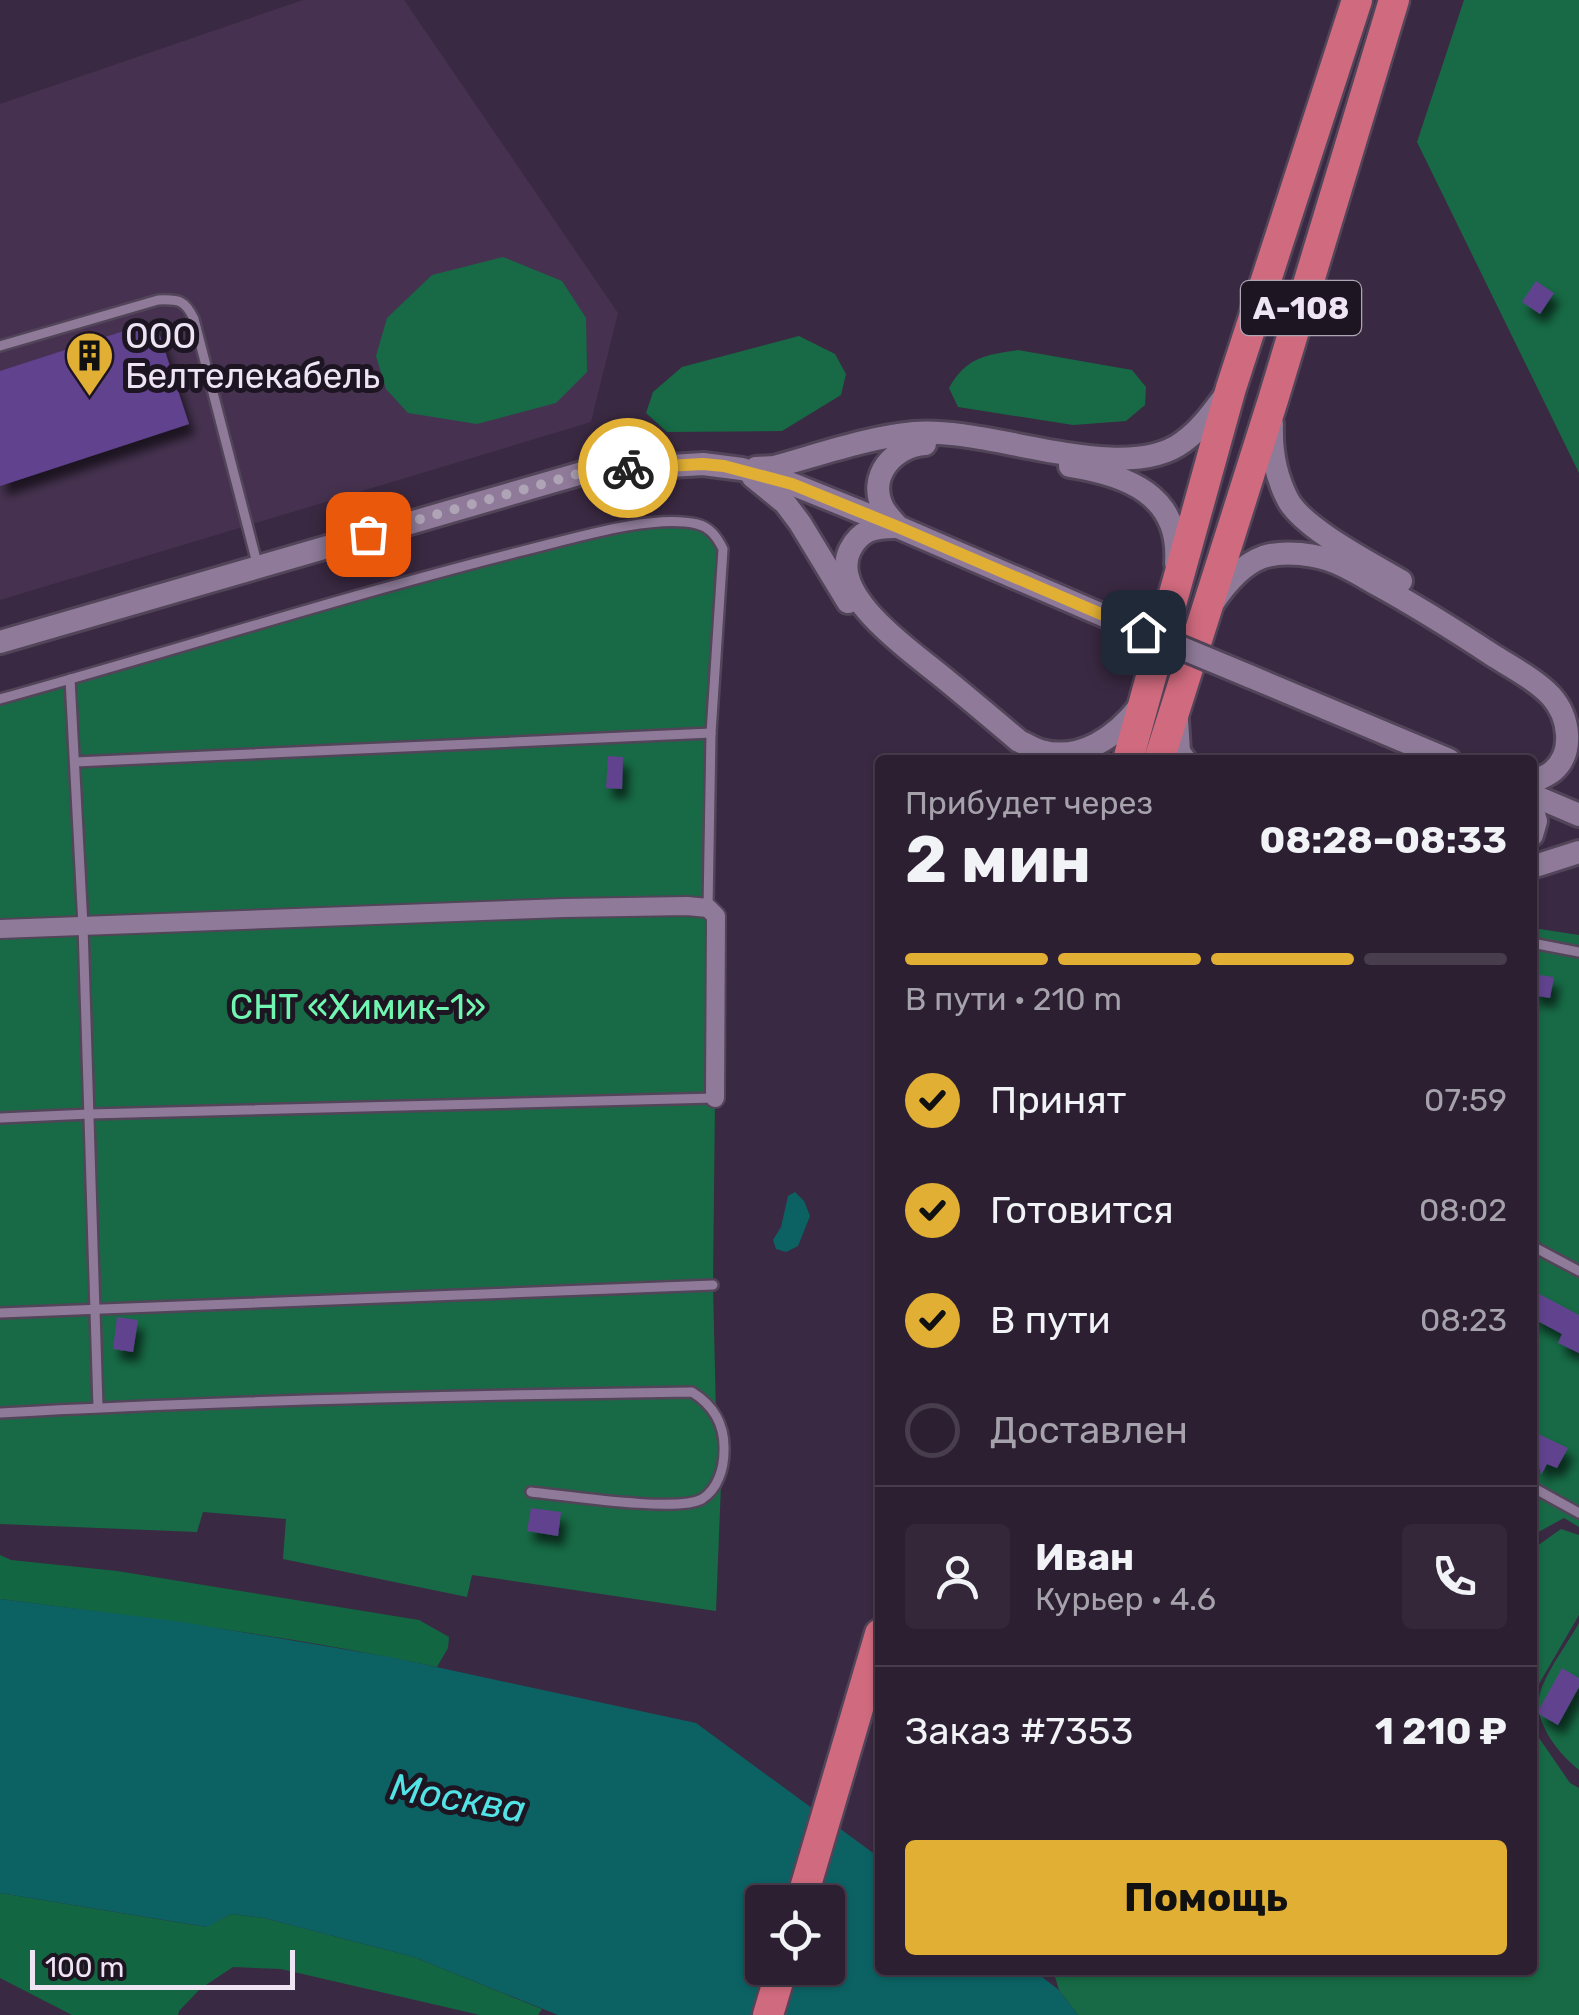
<!DOCTYPE html>
<html lang="ru">
<head>
<meta charset="utf-8">
<style>
  :root { --surface:#2c1f32; --page:#34273a; --text:#f1f3f6; --muted:#a6a2ac; --line:#483d4d; --accent:#e1af34 }
  body { margin:0; font-family:Rubik,sans-serif; background:var(--page); color:var(--text); height:100vh; display:flex; flex-direction:column; font-size:38px; white-space:nowrap }
  * { box-sizing:border-box; margin:0 }
  p { font-size:32px; color:var(--muted) }
  .icon { flex:none; width:55px; height:55px; fill:none; stroke:currentColor; stroke-width:2; stroke-linecap:round; stroke-linejoin:round }
  .map { position:relative; flex:1; overflow:hidden }
  .side { position:absolute; left:875px; top:755px; width:662px; height:1220px; display:flex; flex-direction:column; background:var(--surface); border-radius:10px; box-shadow:0 2px 8px #0004,0 0 0 2px var(--line) }
  .side>* { flex:none }
  .buttons { position:absolute; left:745px; top:1885px; display:grid; gap:20px }
  .buttons a { display:grid; place-items:center; width:100px; height:100px; border-radius:10px; background:var(--surface); box-shadow:0 2px 8px #0004,0 0 0 2px var(--line); font-size:50px }
  .scale { position:absolute; left:30px; bottom:25px; width:265px; box-sizing:border-box; padding-left:10px; border:5px solid #eee4f4; border-top:0; font-size:28px; line-height:35px; white-space:nowrap; color:#eee4f4; -webkit-text-stroke:8px #1d1521; paint-order:stroke }
  .pin { position:absolute; display:grid; place-items:center; width:85px; height:85px; color:#fff; margin:-42px; border-radius:20px; box-shadow:0 5px 15px #0006 }
  .courier { position:absolute; display:grid; place-items:center; width:100px; height:100px; margin:-50px; border:8px solid #e1af34; border-radius:50%; background:#fff; color:#222; box-shadow:0 2px 12px #0007 }
  .head em { font-style:normal; font-weight:700 }
  .head div { display:flex; flex-direction:column-reverse }
  .head { display:flex; align-items:center; justify-content:space-between; height:170px; padding:0 30px }
  h1 { font-size:65px; font-weight:700; line-height:75px }
  .bar { display:grid; grid-template-columns:repeat(4,1fr); gap:15px 10px; align-content:center; height:120px; padding:0 30px }
  .bar i { height:12px; border-radius:8px; background:var(--line) }
  .bar .current { background:var(--accent) }
  .bar p { grid-column:span 4 }
  .line { display:flex; align-items:center; gap:25px; padding:0 30px; border-top:2px solid var(--line) }
  .line div { flex:1 }
  .round { display:grid; place-items:center; flex:none; width:105px; height:105px; border-radius:10px; background:var(--page) }
  ol { padding:0 30px; list-style:none }
  li { display:flex; align-items:center; gap:30px; height:110px }
  li p { margin-inline-start:auto }
  li .icon { padding:10px; border-radius:50%; background:var(--accent); color:#111; stroke-width:4 }
  li:last-child { color:var(--muted) }
  li i { width:55px; height:55px; border:5px solid var(--line); border-radius:50% }
  .action { display:flex; gap:20px; margin-top:auto; padding:20px 30px }
  .action a { flex:1; height:115px; border-radius:10px; background:var(--accent); color:#111; font-size:40px; font-weight:700; line-height:115px; text-align:center }
  .map>svg:first-child { display:block }
</style>
</head>
<body>
<div class="map">
<svg width="1579" height="2015" viewBox="0 0 1579 2015">
  <defs>
    <filter id="shadow"><feDropShadow dx="6" dy="10" stdDeviation="5" flood-color="#0009"/></filter>
  </defs>
  <rect width="100%" height="100%" fill="#3a2942"/>
  <path fill="#463250" d="M 303,0 L 404,0 L 618,313 L 591,422 L 0,600 L 0,104 Z"/>
  <g fill="#176a45">
    <path d="M 1464,0 L 1579,0 L 1579,473 L 1417,142 Z"/>
    <path d="M 503,257 L 562,281 L 586,318 L 587,372 L 556,403 L 477,424 L 408,413 L 386,389 L 376,356 L 387,318 L 432,275 Z"/>
    <path d="M 799,336 L 835,354 L 846,374 L 841,395 L 782,431 L 667,432 L 646,413 L 653,392 L 682,367 Z"/>
    <path d="M 1018,350 L 1132,370 L 1146,387 L 1145,405 L 1126,421 L 1073,425 L 958,407 L 949,388 C 966,357 986,355 1018,350 Z"/>
    <path d="M 700,524 L 723,549 L 711,733 L 708,908 L 715,1098 L 713,1285 L 716,1414 L 723,1434 L 716,1611 L 472,1575 L 467,1597 L 283,1559 L 286,1519 L 203,1512 L 197,1532 L 0,1524 L 0,699 L 616,528 Z"/>
    <path d="M 1533,928 L 1579,935 L 1579,1527 L 1564,1518 L 1533,1535 Z"/>
    <path d="M 1561,1529 L 1579,1535 L 1579,1615 L 1536,1689 L 1534,1712 L 1537,1735 L 1570,1783 L 1579,1788 L 1579,2015 L 1078,2015 L 1059,1990 L 1053,1970 L 1532,1970 L 1533,1552 L 1537,1546 Z"/>
    <path d="M 1579,1623 L 1579,1770 C 1556,1751 1529,1718 1542,1687 C 1551,1665 1567,1644 1579,1623 Z"/>
  </g>
  <g fill="#126742">
    <path d="M 0,1555 L 11,1560 L 117,1571 L 419,1620 L 449,1637 L 448,1648 L 437,1667 C 293,1636 146,1618 0,1599 Z"/>
    <path d="M 0,1893 L 206,1927 L 231,1914 L 264,1918 L 414,1957 L 542,2009 L 538,2015 L 480,2015 L 281,1969 L 233,1967 L 200,1989 L 179,2011 L 178,2015 L 72,2015 L 0,1978 Z"/>
  </g>
  <g fill="#0c6263" fill-rule="evenodd">
    <path d="M 795,1192 L 804,1201 L 810,1216 L 798,1246 L 786,1252 L 776,1249 L 773,1240 L 781,1227 L 788,1196 Z"/>
    <path d="M 0,1599 L 182,1622 L 390,1657 L 696,1723 L 880,1858 L 880,1970 L 1033,1970 L 1059,1990 L 1078,2015 L 558,2015 L 414,1957 L 264,1918 L 231,1914 L 207,1927 L 0,1893 ZM 762,1902 L 828,1902 L 828,1968 L 762,1968 Z"/>
  </g>
  <g fill="#60428e" filter="url(#shadow)">
    <path d="M 1536,281 L 1554,293 L 1540,314 L 1522,302 Z"/>
    <path d="M 155,321 L 189,424 L 0,486 L 0,371 Z"/>
    <path d="M 608,756 L 623,757 L 622,789 L 606,788 Z"/>
    <path d="M 1532,974 L 1554,977 L 1550,998 L 1532,995 Z"/>
    <path d="M 1532,1290 L 1579,1315 L 1579,1353 L 1558,1343 L 1562,1334 L 1532,1318 Z"/>
    <path d="M 117,1317 L 138,1320 L 133,1352 L 113,1349 Z"/>
    <path d="M 1532,1431 L 1568,1448 L 1557,1468 L 1547,1464 L 1541,1475 L 1538,1461 L 1532,1459 Z"/>
    <path d="M 531,1508 L 561,1512 L 558,1536 L 527,1531 Z"/>
    <path d="M 1562,1668 L 1579,1678 L 1579,1687 L 1558,1725 L 1537,1713 Z"/>
  </g>
  <g fill="none" stroke-linecap="round" stroke-linejoin="round">
    <defs>
      <g id="service">
        <path d="M 0,346 L 158,300 C 179,299 185,300 194,319 L 257,563"/>
        <path d="M 70,679 L 83,926 L 98,1407"/>
        <path d="M 0,699 C 173,651 344,596 518,552 C 565,541 651,513 697,524 C 710,527 717,537 723,549 L 711,733 L 708,908"/>
        <path d="M 75,762 L 711,733"/>
        <path d="M 1532,943 L 1579,952"/>
        <path d="M 0,1118 L 90,1114 L 715,1098"/>
        <path d="M 1532,1246 L 1579,1271"/>
        <path d="M 0,1313 L 713,1285"/>
        <path d="M 0,1413 C 230,1400 462,1395 692,1392 C 713,1405 725,1425 724,1451 C 724,1468 718,1489 702,1499 C 678,1513 563,1495 531,1492"/>
        <path d="M 1532,1487 L 1579,1513"/>
      </g>
      <path id="minor" d="M 0,929 L 564,908 L 687,906 L 708,908 L 716,916 L 715,1098"/>
      <g id="tertiary">
        <path d="M 1272,424 C 1271,449 1276,477 1288,500 C 1304,529 1371,563 1401,581"/>
        <path d="M 1070,466 C 1127,475 1181,495 1176,563"/>
        <path d="M 756,468 L 774,467 C 818,455 869,437 914,433 C 988,426 1123,487 1183,442 C 1200,430 1212,413 1224,397"/>
        <path d="M 753,477 L 785,503 L 800,523 L 848,602"/>
        <path d="M 895,527 C 874,527 860,530 850,550 C 828,595 911,651 940,675 C 967,697 993,719 1019,741 C 1026,744 1034,749 1041,751 C 1081,762 1117,736 1140,706"/>
        <path d="M 898,527 C 893,521 887,515 883,508 C 867,476 894,446 925,444"/>
        <path d="M 1213,603 C 1225,585 1241,565 1263,557 C 1284,550 1317,554 1337,563 C 1351,569 1364,577 1378,585 C 1418,607 1456,631 1494,656 C 1513,668 1536,680 1551,696 C 1569,716 1575,752 1553,771 C 1547,776 1539,779 1532,782"/>
        <path d="M 0,642 L 589,471 L 703,464 L 742,469 L 792,484 L 898,527 L 1107,617"/>
        <path d="M 1249,676 L 1449,760"/>
        <path d="M 1177,720 L 1179,752 L 1185,760"/>
        <path d="M 1532,795 L 1579,815"/>
        <path d="M 1532,808 L 1536,821 L 1532,835"/>
        <path d="M 1532,867 L 1579,852"/>
      </g>
      <g id="trunk">
        <path d="M 1128,760 L 1231,388 L 1357,0"/>
        <path d="M 1159,760 L 1273,400 L 1394,0"/>
        <path d="M 801,1902 L 880,1634"/>
        <path d="M 768,2015 L 782,1968"/>
      </g>
    </defs>
    <use href="#service" stroke="#524459" stroke-width="14"/>
    <use href="#minor" stroke="#524459" stroke-width="22"/>
    <use href="#tertiary" stroke="#524459" stroke-width="28"/>
    <use href="#trunk" stroke="#524459" stroke-width="35"/>
    <use href="#service" stroke="#8f7b99" stroke-width="9"/>
    <use href="#minor" stroke="#8f7b99" stroke-width="18"/>
    <use href="#tertiary" stroke="#8f7b99" stroke-width="22"/>
    <use href="#trunk" stroke="#d06a7e" stroke-width="30"/>
    <defs>
      <path id="tertiary-bridge" d="M 1107,617 L 1249,676"/>
    </defs>
    <use href="#tertiary-bridge" stroke="#524459" stroke-width="28" stroke-linecap="butt"/>
    <use href="#tertiary-bridge" stroke="#8f7b99" stroke-width="22"/>
  </g>
  <g fill="none" stroke-linecap="round" stroke-linejoin="round">
    <path stroke="#afa3b6" stroke-width="10" stroke-dasharray="0 18" d="M 368,534 L 588,471 L 628,468"/>
    <path stroke="#e1af34" stroke-width="12" d="M 628,468 L 703,464 L 724,466 L 792,484 L 898,527 L 1143,632"/>
  </g>
  <defs>
    <symbol id="building-pin" viewBox="-11 -11 22 30"><path d="M0 17L-7.5 6A9.5 9.5 0 1 1 7.5 6Z" fill="#e1af34" stroke="#1d1521"/><path d="M-4-6H4V6H1V3H-1V6H-4ZM-2.5-4.3h1.7v1.8h-1.7ZM.8-4.3h1.7v1.8H.8ZM-2.5-1h1.7V.8h-1.7ZM.8-1h1.7V.8H.8Z" fill="#111"/></symbol>
  </defs>
  <g fill-rule="evenodd">
    <use href="#building-pin" x="62" y="328" width="55" height="75"/>
  </g>
  <g text-anchor="middle" dominant-baseline="central" stroke-width="10" stroke-linejoin="round" paint-order="stroke">
    <rect fill="#1d1521" stroke="#afa6b5" stroke-width="2.5" x="1241" y="281" width="120" height="54" rx="8"/>
    <g font-size="32" font-weight="bold" fill="#eee4f4">
      <text x="1301" y="308">А-108</text>
    </g>
    <g font-size="35" fill="#eee4f4" stroke="#1d1521" text-anchor="start">
      <text x="125" y="336">ООО<tspan x="125" dy="40">Белтелекабель</tspan></text>
    </g>
    <g font-size="35" fill="#71f6b2" stroke="#1d1521">
      <text x="358" y="1007">СНТ «Химик-1»</text>
    </g>
    <g font-size="38" font-style="italic" fill="#51e3e5" stroke="#1d1521">
      <text transform="translate(458 1798) rotate(10)">Москва</text>
    </g>
  </g>
</svg>
<div class="buttons">
<a><svg class="icon" aria-label="locate" viewBox="0 0 24 24"><circle cx="12" cy="12" r="6"/><path d="M12 2v4M12 18v4M2 12h4M18 12h4"/></svg></a>
</div>
<div class="scale">100 m</div>
<div class="pin" style="left:368px;top:534px;background:#ea580c"><svg class="icon" aria-label="bag" viewBox="0 0 24 24"><path d="M5 8h14l-1 12H6zM9 8a3 3 0 0 1 6 0"/></svg></div>
<div class="pin" style="left:1143px;top:632px;background:#1f2937"><svg class="icon" aria-label="home" viewBox="0 0 24 24"><path d="M3 11l9-7 9 7M6 9v11h12V9"/></svg></div>
<div class="courier" style="left:628px;top:468px"><svg class="icon" aria-label="bike" viewBox="0 0 24 24"><circle cx="6" cy="16" r="4"/><circle cx="18" cy="16" r="4"/><path d="M6 16l4-8h5l3 8M10 8l3 8H6M13 5h3"/></svg></div>
<section class="side">
<div class="head"><div><h1>2 мин</h1><p>Прибудет через</p></div><em>08:28–08:33</em></div>
<div class="bar"><i class="current"></i><i class="current"></i><i class="current"></i><i></i><p>В пути · 210 m</p></div>
<ol>
<li><svg class="icon" aria-label="check" viewBox="0 0 24 24"><path d="M5 12l5 5 9-10"/></svg>Принят<p>07:59</p></li>
<li><svg class="icon" aria-label="check" viewBox="0 0 24 24"><path d="M5 12l5 5 9-10"/></svg>Готовится<p>08:02</p></li>
<li><svg class="icon" aria-label="check" viewBox="0 0 24 24"><path d="M5 12l5 5 9-10"/></svg>В пути<p>08:23</p></li>
<li><i></i>Доставлен</li>
</ol>
<div class="line" style="height:180px"><a class="round"><svg class="icon" aria-label="person" viewBox="0 0 24 24"><circle cx="12" cy="8" r="4"/><path d="M4 21q1-7 8-7t8 7"/></svg></a><div><b>Иван</b><p>Курьер · 4.6</p></div><a class="round"><svg class="icon" aria-label="phone" viewBox="0 0 24 24"><path d="M5 4h4l2 5-3 2q2 4 5 5l2-3 5 2v4C11 20 4 13 5 4z"/></svg></a></div>
<div class="line" style="height:130px"><div>Заказ #7353</div><b>1 210 ₽</b></div>
<div class="action"><a>Помощь</a></div>
</section>
</div>
</body>
</html>
